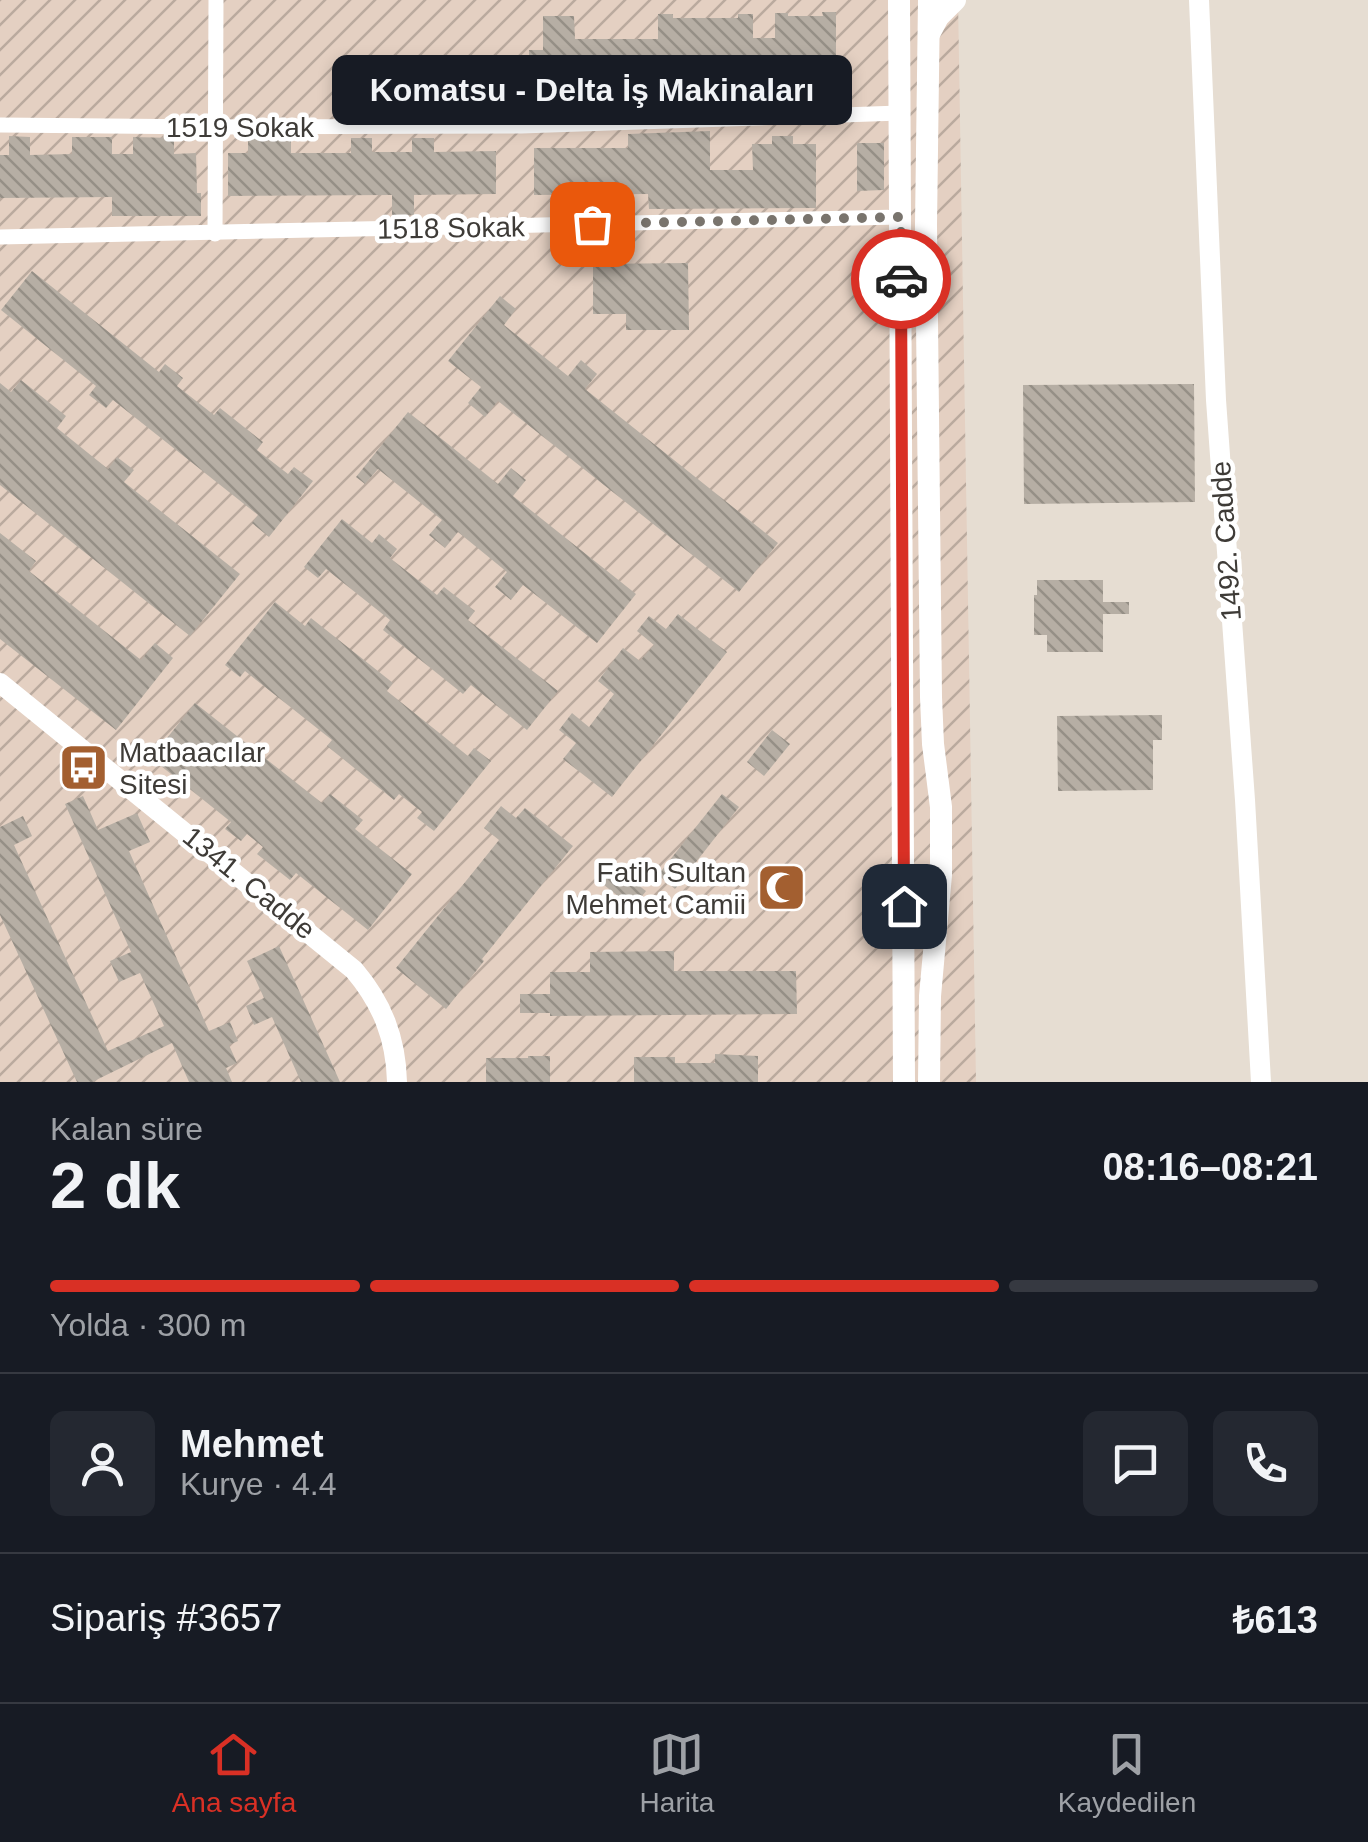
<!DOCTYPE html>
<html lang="tr">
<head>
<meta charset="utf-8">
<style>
  :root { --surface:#171b24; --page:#242831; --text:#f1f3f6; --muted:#9ea1a6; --line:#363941; --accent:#d93025 }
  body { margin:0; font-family:Helvetica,sans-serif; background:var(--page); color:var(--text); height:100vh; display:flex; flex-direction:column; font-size:38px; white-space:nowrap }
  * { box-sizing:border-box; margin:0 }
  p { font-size:32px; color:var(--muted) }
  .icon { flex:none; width:55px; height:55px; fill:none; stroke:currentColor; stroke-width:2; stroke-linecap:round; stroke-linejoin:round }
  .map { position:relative; height:1082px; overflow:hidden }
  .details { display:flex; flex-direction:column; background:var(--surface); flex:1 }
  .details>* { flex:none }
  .pin { position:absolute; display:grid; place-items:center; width:85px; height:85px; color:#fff; margin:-42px; border-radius:20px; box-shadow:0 5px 15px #0006 }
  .courier { position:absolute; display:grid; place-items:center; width:100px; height:100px; margin:-50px; border:8px solid #d93025; border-radius:50%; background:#fff; color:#222; box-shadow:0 2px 12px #0007 }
  .bubble { position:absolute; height:70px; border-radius:15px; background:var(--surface); box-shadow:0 5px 15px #0003; font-size:32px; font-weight:800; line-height:70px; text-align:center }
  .overview em { font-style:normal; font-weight:800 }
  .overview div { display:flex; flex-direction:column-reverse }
  .overview { display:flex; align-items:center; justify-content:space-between; height:170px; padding:0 50px }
  h1 { font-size:65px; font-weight:800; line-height:75px }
  .bar { display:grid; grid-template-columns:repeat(4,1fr); gap:15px 10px; align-content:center; height:120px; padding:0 50px }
  .bar i { height:12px; border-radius:8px; background:var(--line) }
  .bar .selected { background:var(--accent) }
  .bar p { grid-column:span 4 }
  .line { display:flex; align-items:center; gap:25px; padding:0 50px; border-top:2px solid var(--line) }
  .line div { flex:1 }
  .round { display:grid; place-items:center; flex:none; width:105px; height:105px; border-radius:15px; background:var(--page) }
  .tabs { display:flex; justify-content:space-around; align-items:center; height:140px; border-top:2px solid var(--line); background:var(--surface); font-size:28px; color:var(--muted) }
  .tabs a { display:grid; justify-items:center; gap:5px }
  .tabs .selected { color:var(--accent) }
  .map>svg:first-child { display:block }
</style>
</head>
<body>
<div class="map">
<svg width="1368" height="1082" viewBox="0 0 1368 1082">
  <defs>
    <pattern id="industrial-furrows" width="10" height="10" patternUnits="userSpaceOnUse" patternTransform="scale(2.5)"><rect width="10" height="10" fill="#e4d0c2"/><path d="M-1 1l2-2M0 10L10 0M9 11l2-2" fill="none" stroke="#baaa9e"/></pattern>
    <pattern id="building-back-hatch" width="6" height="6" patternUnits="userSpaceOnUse" patternTransform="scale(2.5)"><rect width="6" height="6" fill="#b6aea4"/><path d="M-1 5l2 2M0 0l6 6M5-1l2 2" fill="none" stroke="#958f86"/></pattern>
  </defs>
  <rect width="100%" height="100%" fill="#e6ddd2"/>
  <path fill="url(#industrial-furrows)" d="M 0,0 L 958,0 L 976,1082 L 0,1082 Z"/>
  <g fill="url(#building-back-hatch)">
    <path d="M 822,12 L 836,12 L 836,67 L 832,67 L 832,80 L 828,80 L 828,83 L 784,84 L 784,80 L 779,80 L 779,67 L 776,68 L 776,64 L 753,64 L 753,95 L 646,96 L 646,85 L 529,85 L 529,50 L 543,50 L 543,16 L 574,16 L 575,39 L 658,39 L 658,14 L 673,14 L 673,18 L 738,18 L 738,14 L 753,14 L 753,38 L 775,38 L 775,13 L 788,13 L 788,16 L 823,16 Z"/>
    <path d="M 710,131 L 710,170 L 753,170 L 752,144 L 772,144 L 772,136 L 793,136 L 793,144 L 816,144 L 816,208 L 649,209 L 648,194 L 534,195 L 534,148 L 628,148 L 628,134 Z"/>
    <path d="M 9,136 L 30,137 L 30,155 L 72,154 L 72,137 L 112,137 L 112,154 L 133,154 L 133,137 L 174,138 L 174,154 L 196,153 L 197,193 L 201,193 L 201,216 L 112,216 L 112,197 L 0,198 L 0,155 L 9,155 Z"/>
    <path d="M 248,138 L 291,138 L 291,153 L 351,153 L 351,138 L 372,138 L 372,152 L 412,152 L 412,138 L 434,138 L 434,152 L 496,151 L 496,194 L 414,195 L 414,215 L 392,215 L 392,195 L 228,196 L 228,153 L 248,153 Z"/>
    <path d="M 857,143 L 884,143 L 884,190 L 857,191 Z"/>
    <path d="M 688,263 L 689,330 L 626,330 L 626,314 L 593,314 L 593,264 Z"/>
    <path d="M 32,271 L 159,372 L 165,364 L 183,378 L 177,386 L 214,415 L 220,408 L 263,442 L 257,450 L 288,474 L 294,467 L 313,481 L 269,537 L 252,523 L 258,515 L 113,400 L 106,408 L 89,395 L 96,386 L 1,310 Z"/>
    <path d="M 500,296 L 516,309 L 504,325 L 568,376 L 581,360 L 597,374 L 585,389 L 778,543 L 739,592 L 498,401 L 485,417 L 468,403 L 481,387 L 448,361 Z"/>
    <path d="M 21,380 L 66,416 L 57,428 L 108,469 L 117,457 L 134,470 L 124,482 L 240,574 L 190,636 L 0,485 L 0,383 L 11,392 Z"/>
    <path d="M 1194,384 L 1195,502 L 1024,504 L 1023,385 Z"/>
    <path d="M 408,412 L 498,484 L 511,468 L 526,480 L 513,496 L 636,594 L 597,643 L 523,585 L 511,600 L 495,587 L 507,572 L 458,532 L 445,548 L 429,535 L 442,520 L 378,469 L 365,484 L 356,477 Z"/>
    <path d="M 342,519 L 372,543 L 379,534 L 397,549 L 390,558 L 437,595 L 444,587 L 475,611 L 468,620 L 558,691 L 527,730 L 471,685 L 463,694 L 383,630 L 390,620 L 326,569 L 318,578 L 304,567 Z"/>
    <path d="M 0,533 L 36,561 L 29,571 L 141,660 L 155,643 L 173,658 L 116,730 L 0,639 Z"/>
    <path d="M 1037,580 L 1103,580 L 1103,602 L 1129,602 L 1129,614 L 1103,614 L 1103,652 L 1047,652 L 1047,635 L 1034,635 L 1034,595 L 1037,595 Z"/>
    <path d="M 275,602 L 305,626 L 311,618 L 393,683 L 387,691 L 468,756 L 474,748 L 491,761 L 434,831 L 417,818 L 422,812 L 399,794 L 394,800 L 327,746 L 332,740 L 245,671 L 240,677 L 225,665 Z"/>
    <path d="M 678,614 L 727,652 L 612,797 L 563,759 L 576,743 L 559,730 L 572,713 L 589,727 L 614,694 L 598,681 L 623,648 L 640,661 L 654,645 L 637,631 L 649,616 L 666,629 Z"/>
    <path d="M 195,703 L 322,803 L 330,794 L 363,820 L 355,829 L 412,874 L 368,930 L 296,873 L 290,880 L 257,854 L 263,847 L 247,834 L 241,841 L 225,829 L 231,822 L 151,758 Z"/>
    <path d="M 1162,715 L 1162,740 L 1153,740 L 1153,790 L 1058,791 L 1057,716 Z"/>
    <path d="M 772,730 L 790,744 L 764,776 L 747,762 Z"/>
    <path d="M 722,794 L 739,807 L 675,889 L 658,875 Z"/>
    <path d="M 83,796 L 98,830 L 137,813 L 150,842 L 129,851 L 209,1031 L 230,1022 L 238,1041 L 229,1045 L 237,1063 L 226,1068 L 232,1082 L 189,1082 L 172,1043 L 92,1082 L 77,1082 L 0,915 L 0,827 L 23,816 L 32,836 L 14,845 L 108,1051 L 164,1026 L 140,973 L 119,982 L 110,961 L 131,952 L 65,804 Z"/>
    <path d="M 501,806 L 516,818 L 525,808 L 573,846 L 482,959 L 484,961 L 446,1009 L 396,968 L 499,840 L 484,828 Z"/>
    <path d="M 612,865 L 646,891 L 633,908 L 599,881 Z"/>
    <path d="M 796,865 L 800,907 L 765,910 L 761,868 Z"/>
    <path d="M 279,946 L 340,1082 L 301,1082 L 272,1017 L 254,1025 L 246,1006 L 264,998 L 247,961 Z"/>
    <path d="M 674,951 L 674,971 L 796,971 L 797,1014 L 550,1016 L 550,1013 L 520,1013 L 520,994 L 550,994 L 550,972 L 590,972 L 590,952 Z"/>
    <path d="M 715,1054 L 758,1056 L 758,1082 L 634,1082 L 634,1057 L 675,1057 L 675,1063 L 715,1063 Z"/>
    <path d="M 528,1056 L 550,1056 L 550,1082 L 486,1082 L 486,1058 L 528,1058 Z"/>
  </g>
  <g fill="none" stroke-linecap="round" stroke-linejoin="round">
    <g stroke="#fff" stroke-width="15">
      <path d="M 0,125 L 216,127 L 521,126 L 900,113"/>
      <path d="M 215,234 L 216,0"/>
      <path d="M 0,237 L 901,217"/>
    </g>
    <g stroke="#fff" stroke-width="20">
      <path d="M 1199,0 L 1216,400 L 1245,800 L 1261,1082"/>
      <path d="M 0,683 L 354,970 C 382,1003 396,1038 397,1082"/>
    </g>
    <g stroke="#fff" stroke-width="22">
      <path d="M 899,0 L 904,1082"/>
      <path d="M 929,0 L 926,225 L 931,697 L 933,744 L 941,807 L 941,875 L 930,996 L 929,1082"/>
      <path d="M 929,34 L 938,17 L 955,0"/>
    </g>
  </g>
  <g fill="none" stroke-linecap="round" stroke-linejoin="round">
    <path stroke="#79746d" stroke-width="10" stroke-dasharray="0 18" d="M 592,224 L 901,217 L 901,279"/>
    <path stroke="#d93025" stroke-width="12" d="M 901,279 L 904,906"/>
  </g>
  <defs>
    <symbol id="bus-square" viewBox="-11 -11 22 22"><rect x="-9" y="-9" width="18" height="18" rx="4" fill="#a35f30" stroke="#fff"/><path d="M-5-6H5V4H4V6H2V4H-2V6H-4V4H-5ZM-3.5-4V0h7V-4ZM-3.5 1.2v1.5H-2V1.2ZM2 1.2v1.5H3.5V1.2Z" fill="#fff"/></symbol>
    <symbol id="mosque-square" viewBox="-11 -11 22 22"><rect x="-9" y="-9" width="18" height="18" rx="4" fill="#a35f30" stroke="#fff"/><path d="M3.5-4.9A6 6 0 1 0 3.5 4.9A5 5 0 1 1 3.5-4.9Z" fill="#fff"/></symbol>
  </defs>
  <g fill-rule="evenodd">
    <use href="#bus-square" x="56" y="740" width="55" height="55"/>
    <use href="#mosque-square" x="754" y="860" width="55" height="55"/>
  </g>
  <g text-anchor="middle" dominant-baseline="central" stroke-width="9" stroke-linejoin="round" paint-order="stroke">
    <g font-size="28" fill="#3e3b37" stroke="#fff">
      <text x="240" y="127">1519 Sokak</text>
      <text transform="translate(451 228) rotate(-1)">1518 Sokak</text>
      <text transform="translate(1226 541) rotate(-94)">1492. Cadde</text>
      <text transform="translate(249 883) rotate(39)">1341. Cadde</text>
    </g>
    <g font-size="28" fill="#3e3b37" stroke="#fff" text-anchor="start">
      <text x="119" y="752">Matbaacılar<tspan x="119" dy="32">Sitesi</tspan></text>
      <text x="746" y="872" text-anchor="end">Fatih Sultan<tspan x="746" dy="32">Mehmet Camii</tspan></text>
    </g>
  </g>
</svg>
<div class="pin" style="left:592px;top:224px;background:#ea580c"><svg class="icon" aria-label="bag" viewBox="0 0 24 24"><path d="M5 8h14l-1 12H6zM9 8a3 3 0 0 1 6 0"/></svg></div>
<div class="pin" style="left:904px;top:906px;background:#1f2937"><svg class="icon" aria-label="home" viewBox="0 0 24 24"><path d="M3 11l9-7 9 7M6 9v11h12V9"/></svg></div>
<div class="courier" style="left:901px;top:279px"><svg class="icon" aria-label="car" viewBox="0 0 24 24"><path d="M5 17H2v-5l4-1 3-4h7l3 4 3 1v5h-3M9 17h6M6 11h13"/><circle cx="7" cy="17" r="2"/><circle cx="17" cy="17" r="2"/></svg></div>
<div class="bubble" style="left:332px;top:55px;width:520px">Komatsu - Delta İş Makinaları</div>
</div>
<section class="details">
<div class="overview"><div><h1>2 dk</h1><p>Kalan süre</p></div><em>08:16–08:21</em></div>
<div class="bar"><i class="selected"></i><i class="selected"></i><i class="selected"></i><i></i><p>Yolda · 300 m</p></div>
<div class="line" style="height:180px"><a class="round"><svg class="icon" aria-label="person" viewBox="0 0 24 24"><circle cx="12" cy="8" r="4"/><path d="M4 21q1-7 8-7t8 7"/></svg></a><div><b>Mehmet</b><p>Kurye · 4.4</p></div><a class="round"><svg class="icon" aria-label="chat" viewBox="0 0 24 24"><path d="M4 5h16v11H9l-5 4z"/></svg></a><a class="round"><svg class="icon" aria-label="phone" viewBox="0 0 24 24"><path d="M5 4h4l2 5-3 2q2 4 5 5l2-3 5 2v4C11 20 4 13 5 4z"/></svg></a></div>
<div class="line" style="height:130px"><div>Sipariş #3657</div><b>₺613</b></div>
</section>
<nav class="tabs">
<a class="selected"><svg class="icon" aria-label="home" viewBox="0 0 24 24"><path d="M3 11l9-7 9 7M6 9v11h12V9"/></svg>Ana sayfa</a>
<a><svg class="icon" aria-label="map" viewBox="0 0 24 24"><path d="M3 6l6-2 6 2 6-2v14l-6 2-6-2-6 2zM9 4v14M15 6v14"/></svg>Harita</a>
<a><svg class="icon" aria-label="saved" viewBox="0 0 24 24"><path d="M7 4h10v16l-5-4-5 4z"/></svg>Kaydedilen</a>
</nav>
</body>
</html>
